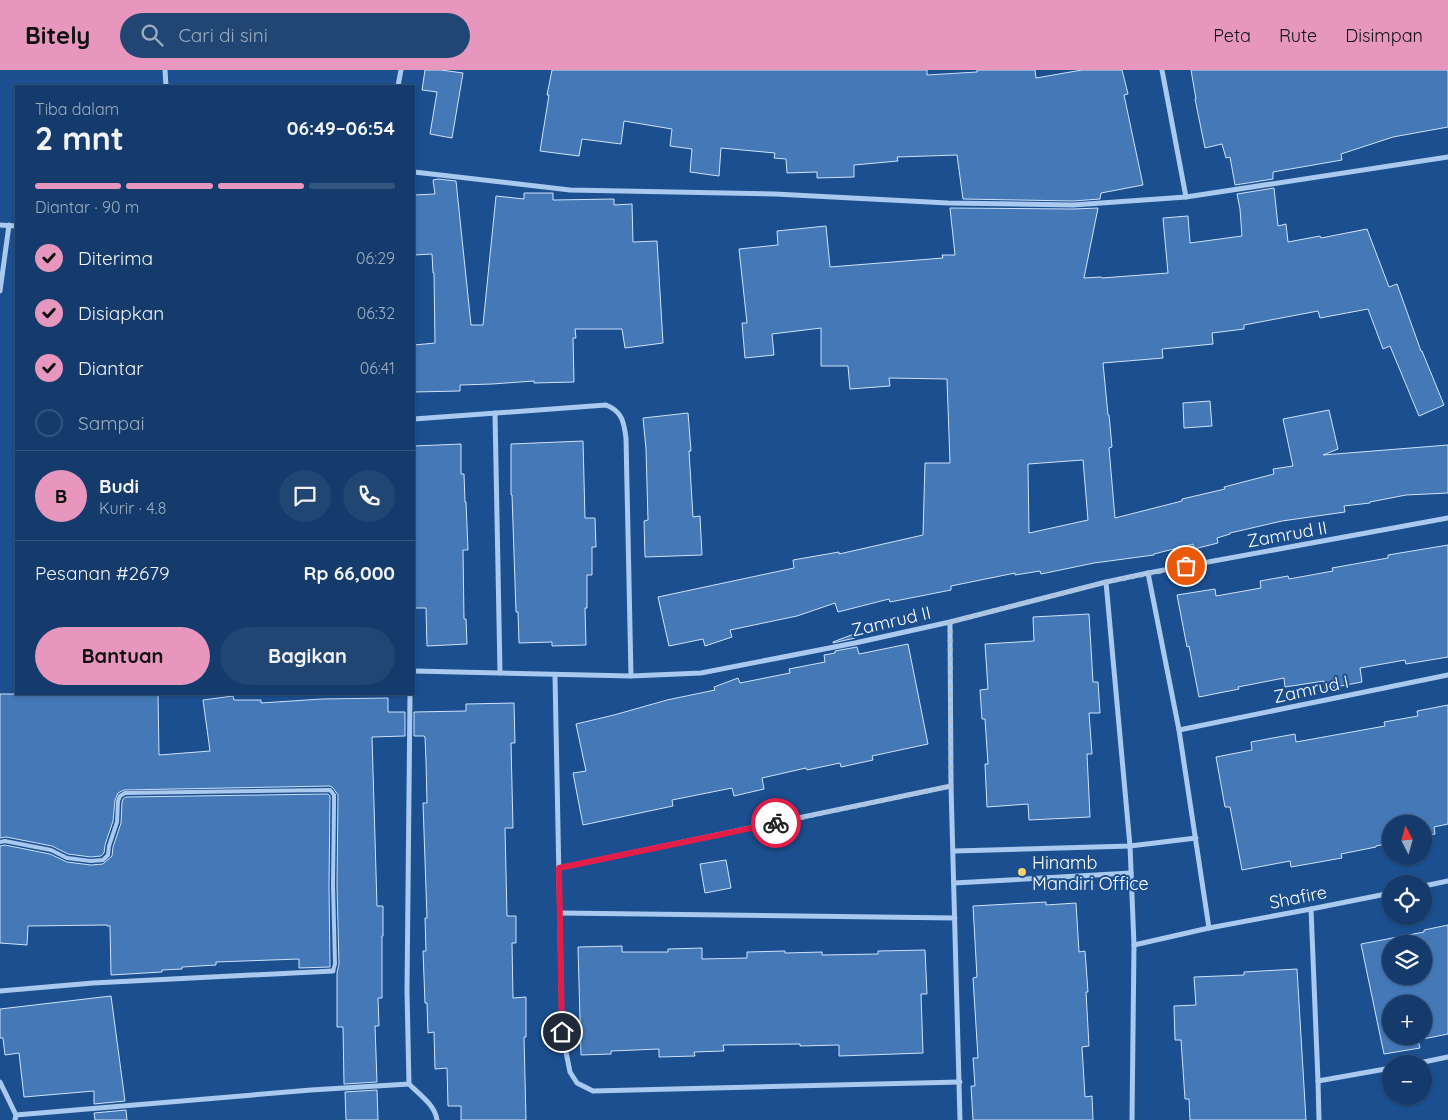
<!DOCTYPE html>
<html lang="id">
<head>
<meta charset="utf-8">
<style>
  :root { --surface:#143b6b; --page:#214673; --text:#f1f3f6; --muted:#9dadc1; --line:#33557e; --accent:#e797bd }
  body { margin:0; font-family:Quicksand,sans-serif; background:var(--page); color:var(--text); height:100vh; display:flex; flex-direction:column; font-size:19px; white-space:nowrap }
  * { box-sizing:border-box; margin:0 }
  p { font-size:16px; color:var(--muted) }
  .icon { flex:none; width:28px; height:28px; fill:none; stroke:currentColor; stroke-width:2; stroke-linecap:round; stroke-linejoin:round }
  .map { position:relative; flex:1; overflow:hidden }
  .details { position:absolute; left:15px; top:15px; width:400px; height:610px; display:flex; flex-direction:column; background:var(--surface); border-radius:0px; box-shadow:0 1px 4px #0004,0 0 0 1px var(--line) }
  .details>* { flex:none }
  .needle { width:32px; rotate:354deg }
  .tools { position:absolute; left:1382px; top:745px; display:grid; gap:10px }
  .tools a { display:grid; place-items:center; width:50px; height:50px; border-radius:50%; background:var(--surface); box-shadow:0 1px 4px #0004,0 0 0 1px var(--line); font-size:25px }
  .pin { position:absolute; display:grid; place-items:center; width:42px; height:42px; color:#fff; margin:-21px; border:2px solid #fff; border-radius:50%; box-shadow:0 1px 5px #0007 }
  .courier { position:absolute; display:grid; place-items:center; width:50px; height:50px; margin:-25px; border:4px solid #e11d48; border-radius:50%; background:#fff; color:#222; box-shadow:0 1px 6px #0007 }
  .head em { font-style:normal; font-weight:800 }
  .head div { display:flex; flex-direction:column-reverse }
  .head { display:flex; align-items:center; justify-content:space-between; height:85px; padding:0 20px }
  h1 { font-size:32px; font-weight:800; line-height:38px }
  .bar { display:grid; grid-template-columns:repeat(4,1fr); gap:8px 5px; align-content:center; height:60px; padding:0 20px }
  .bar i { height:6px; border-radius:4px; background:var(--line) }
  .bar .current { background:var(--accent) }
  .bar p { grid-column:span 4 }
  .line { display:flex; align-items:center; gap:12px; padding:0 20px; border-top:1px solid var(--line) }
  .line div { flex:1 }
  .round { display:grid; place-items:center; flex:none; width:52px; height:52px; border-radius:26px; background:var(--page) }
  ol { padding:0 20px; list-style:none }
  li { display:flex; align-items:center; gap:15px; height:55px }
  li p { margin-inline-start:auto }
  li .icon { padding:5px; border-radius:50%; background:var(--accent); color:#111; stroke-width:4 }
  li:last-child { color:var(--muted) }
  li i { width:28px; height:28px; border:2px solid var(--line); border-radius:50% }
  .primary-button { display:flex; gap:10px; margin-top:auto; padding:10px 20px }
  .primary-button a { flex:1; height:58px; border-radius:30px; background:var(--accent); color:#111; font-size:20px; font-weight:800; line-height:58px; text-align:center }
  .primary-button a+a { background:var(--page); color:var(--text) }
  header { display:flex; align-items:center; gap:30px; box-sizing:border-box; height:70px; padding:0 25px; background:var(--accent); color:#111 }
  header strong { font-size:24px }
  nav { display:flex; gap:28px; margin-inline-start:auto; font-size:18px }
  .search { width:350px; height:45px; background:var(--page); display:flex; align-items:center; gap:12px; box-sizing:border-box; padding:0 18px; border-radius:28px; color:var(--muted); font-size:19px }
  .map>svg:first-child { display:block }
</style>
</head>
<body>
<header>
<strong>Bitely</strong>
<div class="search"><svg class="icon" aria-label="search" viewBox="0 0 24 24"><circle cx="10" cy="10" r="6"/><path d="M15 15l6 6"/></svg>Cari di sini</div>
<nav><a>Peta</a><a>Rute</a><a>Disimpan</a></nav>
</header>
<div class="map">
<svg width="1448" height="1050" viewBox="0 0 1448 1050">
  <rect width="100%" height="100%" fill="#1b4f8f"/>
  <g fill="#4478b7" stroke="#cfe3fa" fill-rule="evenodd">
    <path d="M 425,0 L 441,0 L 463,3 L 452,68 L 430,64 L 437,22 L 422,20 Z"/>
    <path d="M 552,0 L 927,0 L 927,5 L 977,2 L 977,0 L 1035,0 L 1036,8 L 1082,0 L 1122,0 L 1128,24 L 1124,25 L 1143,115 L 1101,123 L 1100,129 L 1073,131 L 963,129 L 957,85 L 897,87 L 898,91 L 854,95 L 854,107 L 817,108 L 817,102 L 787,103 L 786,89 L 774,88 L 775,83 L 721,78 L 719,106 L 690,102 L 692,79 L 670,76 L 672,59 L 624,51 L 621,74 L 582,69 L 579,86 L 540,81 L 549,25 L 547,25 Z"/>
    <path d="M 1191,0 L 1448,0 L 1448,57 L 1393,67 L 1341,84 L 1342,90 L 1273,102 L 1273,109 L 1235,115 L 1230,87 L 1226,88 L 1222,74 L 1205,78 L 1195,29 L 1196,29 Z"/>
    <path d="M 438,109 L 456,111 L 471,255 L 483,255 L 496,126 L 524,129 L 524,123 L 553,123 L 553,130 L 614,129 L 614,135 L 632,134 L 633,172 L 657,171 L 663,273 L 625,278 L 622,259 L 575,259 L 576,268 L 573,268 L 574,312 L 534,313 L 534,311 L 492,314 L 460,315 L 460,321 L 414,322 L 414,275 L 435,273 L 434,203 L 433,203 L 432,184 L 414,185 L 414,125 L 435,124 L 433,110 Z"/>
    <path d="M 1274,118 L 1278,156 L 1286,154 L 1288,172 L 1320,166 L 1321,168 L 1367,159 L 1389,217 L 1397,214 L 1421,281 L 1422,281 L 1444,335 L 1419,346 L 1390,276 L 1383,279 L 1368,239 L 1320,248 L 1318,241 L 1244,255 L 1244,259 L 1212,263 L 1213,274 L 1162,279 L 1163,288 L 1103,293 L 1108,345 L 1109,345 L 1112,377 L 1109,378 L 1115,448 L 1182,431 L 1182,429 L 1225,419 L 1224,417 L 1274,404 L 1273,399 L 1293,396 L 1283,349 L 1329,340 L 1338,379 L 1323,385 L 1448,375 L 1448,423 L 1406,425 L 1370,432 L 1370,433 L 1344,436 L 1345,442 L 1282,451 L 1230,463 L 1230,464 L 1217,468 L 1218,473 L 1194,479 L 1193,474 L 1154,484 L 1154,485 L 1094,493 L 1041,504 L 1040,501 L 1015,505 L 1015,503 L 951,516 L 951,520 L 890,532 L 889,529 L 838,542 L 835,533 L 797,546 L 730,560 L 732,567 L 705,576 L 703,569 L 669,576 L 658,527 L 794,498 L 793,490 L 839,482 L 839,484 L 923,465 L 925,393 L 950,393 L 947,309 L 889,308 L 890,316 L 850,319 L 848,296 L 821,296 L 821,258 L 772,264 L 774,285 L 745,288 L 742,253 L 747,253 L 739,179 L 778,175 L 777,161 L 826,156 L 830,197 L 943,188 L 942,185 L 955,185 L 950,138 L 1073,139 L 1098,138 L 1084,208 L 1101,207 L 1102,208 L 1168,203 L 1163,148 L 1188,146 L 1190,173 L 1242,166 L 1240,139 L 1237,124 ZM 1083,390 L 1088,450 L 1029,463 L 1028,394 Z"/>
    <path d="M 1210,331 L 1212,356 L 1184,358 L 1183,333 Z"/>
    <path d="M 688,343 L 691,381 L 689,381 L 693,447 L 700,446 L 702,485 L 645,487 L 644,451 L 648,450 L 646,379 L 643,348 Z"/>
    <path d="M 583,371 L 585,448 L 595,448 L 596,477 L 592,477 L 592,505 L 587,505 L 587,538 L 585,538 L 586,575 L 552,576 L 552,572 L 519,573 L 518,542 L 516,542 L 512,425 L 511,425 L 511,374 Z"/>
    <path d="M 461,374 L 461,404 L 464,404 L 465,432 L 466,432 L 468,480 L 463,480 L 464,549 L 466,549 L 467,574 L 427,576 L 426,538 L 414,538 L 414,376 Z"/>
    <path d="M 1448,475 L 1448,587 L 1406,594 L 1405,590 L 1360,598 L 1362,612 L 1325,619 L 1324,611 L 1285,617 L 1284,608 L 1238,617 L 1239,619 L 1199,627 L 1189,576 L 1187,577 L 1177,525 L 1215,519 L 1216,526 L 1261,518 L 1260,511 L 1288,506 L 1289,509 L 1333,501 L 1332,498 L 1388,488 L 1388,485 Z"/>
    <path d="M 1089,544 L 1093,612 L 1098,612 L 1100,643 L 1089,643 L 1092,684 L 1087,684 L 1090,747 L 1029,750 L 1028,734 L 987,737 L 985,694 L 988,694 L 985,649 L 982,649 L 980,620 L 988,619 L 985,574 L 1034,571 L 1033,547 Z"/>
    <path d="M 854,564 L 855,568 L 833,573 L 833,572 Z"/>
    <path d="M 908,574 L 928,674 L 872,686 L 873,690 L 841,697 L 840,693 L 807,700 L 806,698 L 762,708 L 764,719 L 734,726 L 732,718 L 672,730 L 673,736 L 583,755 L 573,703 L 586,701 L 576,654 L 614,645 L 667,630 L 715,620 L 714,617 L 738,608 L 740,613 L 790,603 L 789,599 L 825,592 L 824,585 L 835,583 L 835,581 L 857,577 L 859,584 Z"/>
    <path d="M 0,624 L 81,624 L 80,625 L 158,624 L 159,685 L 210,681 L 203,630 L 233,626 L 234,630 L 261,630 L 261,633 L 322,629 L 388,628 L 388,642 L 405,642 L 405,666 L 372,667 L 377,836 L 383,836 L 383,866 L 382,866 L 382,928 L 378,928 L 379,956 L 375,956 L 377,1012 L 344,1014 L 343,957 L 337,957 L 337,903 L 339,894 L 337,815 L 338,725 L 333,718 L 330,716 L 124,720 L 118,723 L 115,730 L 113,751 L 105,775 L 104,783 L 101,786 L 91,787 L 68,784 L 52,776 L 6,767 L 0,768 Z"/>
    <path d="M 514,633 L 515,673 L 511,673 L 513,758 L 505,758 L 507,846 L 516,846 L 516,873 L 512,873 L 513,928 L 526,927 L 526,967 L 524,967 L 526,1050 L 461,1050 L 461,1036 L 448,1036 L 447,998 L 435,999 L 434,962 L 428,963 L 427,933 L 425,933 L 423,881 L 426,881 L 425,848 L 427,848 L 423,733 L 427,733 L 426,691 L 425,667 L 424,666 L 414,666 L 414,642 L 466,641 L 466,634 Z"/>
    <path d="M 1448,635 L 1448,754 L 1434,757 L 1435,764 L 1424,766 L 1424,754 L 1391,754 L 1391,773 L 1376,776 L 1376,777 L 1341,784 L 1342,788 L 1291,797 L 1290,791 L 1242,800 L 1230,737 L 1225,737 L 1216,687 L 1252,680 L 1251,672 L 1295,664 L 1296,672 L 1385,656 L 1384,652 L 1418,646 L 1417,641 Z"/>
    <path d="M 328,724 L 330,726 L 329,815 L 330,897 L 299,898 L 299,889 L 216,892 L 216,895 L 182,897 L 182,899 L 162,900 L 162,902 L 111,905 L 110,856 L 107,856 L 107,855 L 28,856 L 27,875 L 0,873 L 0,776 L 5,775 L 50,784 L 67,792 L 91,795 L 103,794 L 112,786 L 113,777 L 121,753 L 122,732 L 123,729 L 126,727 Z"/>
    <path d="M 726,790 L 731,818 L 705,823 L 700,794 Z"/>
    <path d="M 1046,832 L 1046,835 L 1076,833 L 1079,882 L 1085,881 L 1088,922 L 1086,922 L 1089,976 L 1082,977 L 1085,1027 L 1092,1026 L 1093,1050 L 973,1050 L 971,1016 L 975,1016 L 973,988 L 978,988 L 973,908 L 977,907 L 973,836 Z"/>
    <path d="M 1448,855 L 1448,964 L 1418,970 L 1420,978 L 1384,984 L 1361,874 L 1424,862 L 1424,860 ZM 1391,874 L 1424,874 L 1424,906 L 1391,906 ZM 1391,934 L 1424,934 L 1424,966 L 1391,966 Z"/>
    <path d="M 622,876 L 622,882 L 668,882 L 668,879 L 702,878 L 702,889 L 747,888 L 747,882 L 785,881 L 785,883 L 822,882 L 822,885 L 878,884 L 878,881 L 925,880 L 927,924 L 921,924 L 923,983 L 839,986 L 839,975 L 800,976 L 800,974 L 723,975 L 724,981 L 694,982 L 695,986 L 659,987 L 659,979 L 611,981 L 611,984 L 581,985 L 578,877 Z"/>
    <path d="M 1297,899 L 1306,1050 L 1190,1050 L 1189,1029 L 1185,1029 L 1181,970 L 1175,970 L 1174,936 L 1196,935 L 1194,907 L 1244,905 L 1244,902 Z"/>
    <path d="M 111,926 L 125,1031 L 94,1034 L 94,1021 L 24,1027 L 19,983 L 5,985 L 3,968 L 0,968 L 0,939 Z"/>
    <path d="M 377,1020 L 378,1050 L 346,1050 L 345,1022 Z"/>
    <path d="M 126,1040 L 127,1050 L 95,1050 L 94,1043 Z"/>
  </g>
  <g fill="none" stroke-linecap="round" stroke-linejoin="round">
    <path stroke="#a9c9ee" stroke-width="4" d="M 0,772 L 5,771 L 51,780 L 67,788 L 91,791 L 103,790 L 108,785 L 109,776 L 117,752 L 118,731 L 120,726 L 125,723 L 330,720 L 334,725 L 334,736 L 333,815 L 335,894 L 333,901"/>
    <g stroke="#a9c9ee" stroke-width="5">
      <path d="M 165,0 L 166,16"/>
      <path d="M 1162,0 L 1186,127"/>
      <path d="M 398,16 L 401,0"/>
      <path d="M 414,102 L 570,120 L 775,124 L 948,133 L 1073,135 L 1186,127 L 1448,87"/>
      <path d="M 0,155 L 16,156"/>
      <path d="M 0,221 L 9,155"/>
      <path d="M 495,343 L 500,603"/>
      <path d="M 414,349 L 606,335 C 622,341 624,352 626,368 L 631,606"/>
      <path d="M 1148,503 L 1179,660 L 1209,858"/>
      <path d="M 1106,512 L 1130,776 L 1134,875 L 1132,1050"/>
      <path d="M 950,552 L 951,716 L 960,1050"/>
      <path d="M 414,601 L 631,606 L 701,603 L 855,573 L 950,552 L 1106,512 L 1148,503 L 1448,448"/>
      <path d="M 555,605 L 562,962 L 570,1002 L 577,1013 L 593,1021 L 960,1012"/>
      <path d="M 410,624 L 407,921 L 409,1014 C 420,1025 435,1035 437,1050"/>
      <path d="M 1179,660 L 1448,605"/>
      <path d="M 954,781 L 1130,776 L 1196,768"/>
      <path d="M 559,798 L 951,716"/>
      <path d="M 954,813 L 1131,803"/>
      <path d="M 1424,816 L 1448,811"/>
      <path d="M 1311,839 L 1318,1011 L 1319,1050"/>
      <path d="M 560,843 L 955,848"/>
      <path d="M 1134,875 L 1209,858 L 1311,839 L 1391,823"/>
      <path d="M 0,921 L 93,913 L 333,901"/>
      <path d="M 1414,994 L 1448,987"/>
      <path d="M 1318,1011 L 1391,998"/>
      <path d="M 0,1012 L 16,1045 L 15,1050"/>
      <path d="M 16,1045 L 311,1020 L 409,1014"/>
    </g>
  </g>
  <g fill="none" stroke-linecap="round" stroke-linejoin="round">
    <path stroke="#afc1d8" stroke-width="5" stroke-dasharray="0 9" d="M 776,753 L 951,716 L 950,552 L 1106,512 L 1186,496"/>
    <path stroke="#e11d48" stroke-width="6" d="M 562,962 L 559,798 L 776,753"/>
  </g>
  <circle fill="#ffd166" stroke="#1b4f8f" stroke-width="2" cx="1022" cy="802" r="5"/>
  <g text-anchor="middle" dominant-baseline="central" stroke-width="4" stroke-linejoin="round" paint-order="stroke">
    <g font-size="18" fill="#fff" stroke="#1b4f8f">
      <text transform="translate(1287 464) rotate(-10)">Zamrud II</text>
      <text transform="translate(891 551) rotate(-13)">Zamrud II</text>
      <text transform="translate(1311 619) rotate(-12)">Zamrud I</text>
      <text transform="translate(1298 827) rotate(-11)">Shafire</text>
    </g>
    <g font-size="18" fill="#fff" stroke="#1b4f8f" text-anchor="start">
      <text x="1032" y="792">Hinamb<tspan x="1032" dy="21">Mandiri Office</tspan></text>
    </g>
  </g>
</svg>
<div class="tools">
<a><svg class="needle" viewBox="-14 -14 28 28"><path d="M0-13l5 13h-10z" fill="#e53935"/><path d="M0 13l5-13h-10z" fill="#9dadc1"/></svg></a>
<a><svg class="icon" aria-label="locate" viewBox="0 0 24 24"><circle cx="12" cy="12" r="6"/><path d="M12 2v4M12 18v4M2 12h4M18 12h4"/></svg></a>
<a><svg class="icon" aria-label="layers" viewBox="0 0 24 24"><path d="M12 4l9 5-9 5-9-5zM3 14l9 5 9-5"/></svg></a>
<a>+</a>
<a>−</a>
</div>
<div class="pin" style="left:1186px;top:496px;background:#ea580c"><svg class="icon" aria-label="bag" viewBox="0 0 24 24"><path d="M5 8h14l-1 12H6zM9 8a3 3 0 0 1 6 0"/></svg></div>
<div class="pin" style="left:562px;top:962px;background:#1f2937"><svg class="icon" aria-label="home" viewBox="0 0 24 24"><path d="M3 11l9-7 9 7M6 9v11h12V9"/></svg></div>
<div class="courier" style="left:776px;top:753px"><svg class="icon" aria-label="bike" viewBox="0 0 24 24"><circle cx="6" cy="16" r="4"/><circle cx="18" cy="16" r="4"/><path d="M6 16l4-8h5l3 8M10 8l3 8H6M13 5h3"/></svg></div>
<section class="details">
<div class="head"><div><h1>2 mnt</h1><p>Tiba dalam</p></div><em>06:49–06:54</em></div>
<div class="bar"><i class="current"></i><i class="current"></i><i class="current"></i><i></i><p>Diantar · 90 m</p></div>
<ol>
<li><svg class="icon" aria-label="check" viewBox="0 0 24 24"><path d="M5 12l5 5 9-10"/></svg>Diterima<p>06:29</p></li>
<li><svg class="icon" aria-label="check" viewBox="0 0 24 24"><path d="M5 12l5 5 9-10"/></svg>Disiapkan<p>06:32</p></li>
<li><svg class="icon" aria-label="check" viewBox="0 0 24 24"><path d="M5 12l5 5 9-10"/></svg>Diantar<p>06:41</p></li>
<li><i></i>Sampai</li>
</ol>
<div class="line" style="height:90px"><b class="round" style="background:var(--accent);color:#111">B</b><div><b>Budi</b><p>Kurir · 4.8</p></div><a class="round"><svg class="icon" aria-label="chat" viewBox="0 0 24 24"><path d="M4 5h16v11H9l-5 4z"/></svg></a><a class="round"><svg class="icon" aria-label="phone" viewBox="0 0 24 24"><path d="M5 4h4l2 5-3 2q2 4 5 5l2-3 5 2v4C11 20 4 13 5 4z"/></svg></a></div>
<div class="line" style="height:65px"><div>Pesanan #2679</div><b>Rp 66,000</b></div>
<div class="primary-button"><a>Bantuan</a><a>Bagikan</a></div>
</section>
</div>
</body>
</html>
